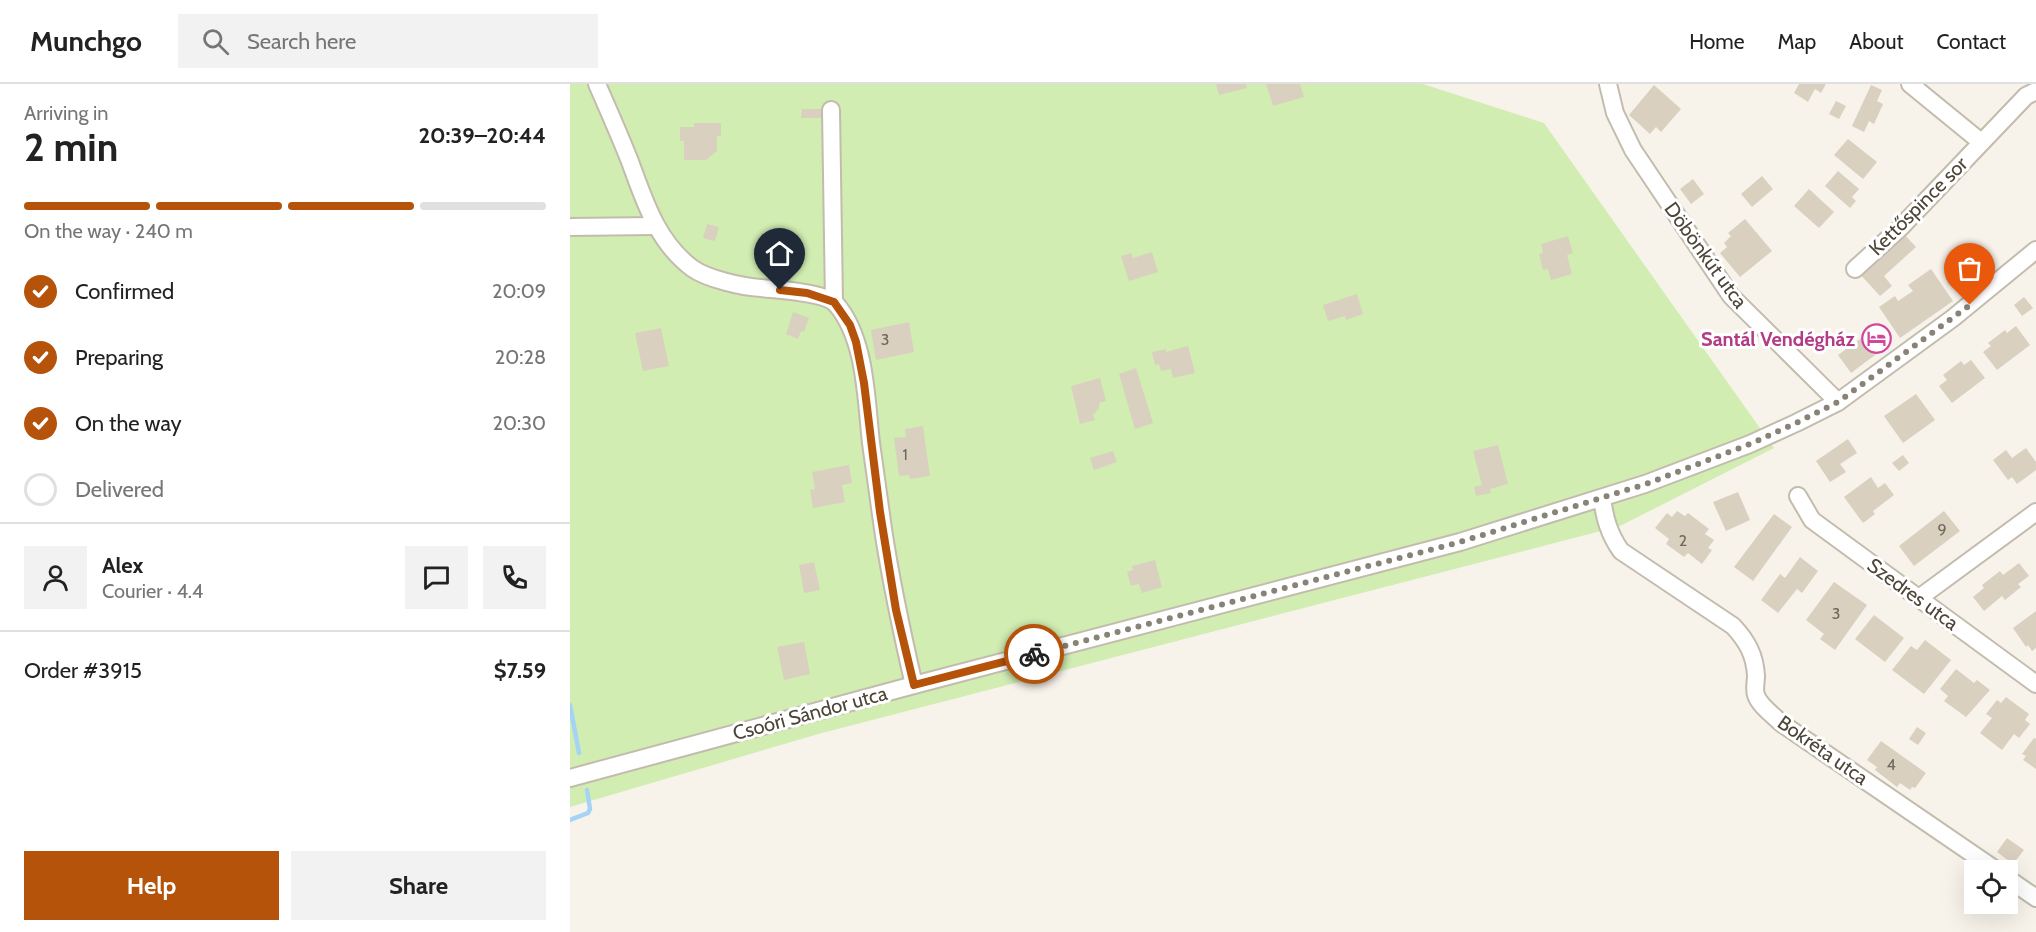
<!DOCTYPE html>
<html lang="en">
<head>
<meta charset="utf-8">
<style>
  :root { --surface:#fff; --page:#f2f2f2; --text:#222; --muted:#767676; --line:#e0e0e0; --accent:#b45309 }
  body { margin:0; font-family:Cabin,sans-serif; background:var(--page); color:var(--text); height:100vh; display:flex; flex-direction:column; font-size:22px; white-space:nowrap }
  * { box-sizing:border-box; margin:0 }
  p { font-size:20px; color:var(--muted) }
  .icon { flex:none; width:33px; height:33px; fill:none; stroke:currentColor; stroke-width:2; stroke-linecap:round; stroke-linejoin:round }
  .map { position:relative; flex:1; overflow:hidden }
  .details { display:flex; flex-direction:column; background:var(--surface); width:570px }
  .details>* { flex:none }
  .tools { position:absolute; left:1394px; top:776px; display:grid; gap:12px }
  .tools a { display:grid; place-items:center; width:54px; height:54px; border-radius:0px; background:var(--surface); box-shadow:0 6px 24px #0002; font-size:30px }
  .pin { position:absolute; display:grid; place-items:center; width:51px; height:51px; color:#fff; margin:-62px -26px; border-radius:50% 50% 50% 0; rotate:-45deg; box-shadow:0 0 6px #0007 }
  .pin .icon { rotate:45deg }
  .courier { position:absolute; display:grid; place-items:center; width:60px; height:60px; margin:-30px; border:4px solid #b45309; border-radius:50%; background:#fff; color:#222; box-shadow:0 2px 8px #0007 }
  .summary em { font-style:normal; font-weight:700 }
  .summary div { display:flex; flex-direction:column-reverse }
  .summary { display:flex; align-items:center; justify-content:space-between; height:102px; padding:0 24px }
  h1 { font-size:39px; font-weight:700; line-height:45px }
  .bar { display:grid; grid-template-columns:repeat(4,1fr); gap:9px 6px; align-content:center; height:72px; padding:0 24px }
  .bar i { height:8px; border-radius:4px; background:var(--line) }
  .bar .selected { background:var(--accent) }
  .bar p { grid-column:span 4 }
  .line { display:flex; align-items:center; gap:15px; padding:0 24px; border-top:2px solid var(--line) }
  .line div { flex:1 }
  .round { display:grid; place-items:center; flex:none; width:63px; height:63px; border-radius:0px; background:var(--page) }
  ol { padding:0 24px; list-style:none }
  li { display:flex; align-items:center; gap:18px; height:66px }
  li p { margin-inline-start:auto }
  li .icon { padding:6px; border-radius:50%; background:var(--accent); color:#fff; stroke-width:4 }
  li:last-child { color:var(--muted) }
  li i { width:33px; height:33px; border:3px solid var(--line); border-radius:50% }
  .button { display:flex; gap:12px; margin-top:auto; padding:12px 24px }
  .button a { flex:1; height:69px; border-radius:0px; background:var(--accent); color:#fff; font-size:24px; font-weight:700; line-height:69px; text-align:center }
  .button a+a { background:var(--page); color:var(--text) }
  header { display:flex; align-items:center; gap:36px; box-sizing:border-box; height:84px; padding:0 30px; background:var(--surface); border-bottom:2px solid var(--line) }
  header strong { font-size:28px }
  nav { display:flex; gap:33px; margin-inline-start:auto; font-size:21px }
  .search { width:420px; height:54px; background:var(--page); display:flex; align-items:center; gap:15px; box-sizing:border-box; padding:0 21px; border-radius:0px; color:var(--muted); font-size:22px }
  main { display:flex; flex:1; min-height:0 }
  .map>svg:first-child { display:block }
</style>
</head>
<body>
<header>
<strong>Munchgo</strong>
<div class="search"><svg class="icon" aria-label="search" viewBox="0 0 24 24"><circle cx="10" cy="10" r="6"/><path d="M15 15l6 6"/></svg>Search here</div>
<nav><a>Home</a><a>Map</a><a>About</a><a>Contact</a></nav>
</header>
<main>
<section class="details">
<div class="summary"><div><h1>2 min</h1><p>Arriving in</p></div><em>20:39–20:44</em></div>
<div class="bar"><i class="selected"></i><i class="selected"></i><i class="selected"></i><i></i><p>On the way · 240 m</p></div>
<ol>
<li><svg class="icon" aria-label="check" viewBox="0 0 24 24"><path d="M5 12l5 5 9-10"/></svg>Confirmed<p>20:09</p></li>
<li><svg class="icon" aria-label="check" viewBox="0 0 24 24"><path d="M5 12l5 5 9-10"/></svg>Preparing<p>20:28</p></li>
<li><svg class="icon" aria-label="check" viewBox="0 0 24 24"><path d="M5 12l5 5 9-10"/></svg>On the way<p>20:30</p></li>
<li><i></i>Delivered</li>
</ol>
<div class="line" style="height:108px"><a class="round"><svg class="icon" aria-label="person" viewBox="0 0 24 24"><circle cx="12" cy="8" r="4"/><path d="M4 21q1-7 8-7t8 7"/></svg></a><div><b>Alex</b><p>Courier · 4.4</p></div><a class="round"><svg class="icon" aria-label="chat" viewBox="0 0 24 24"><path d="M4 5h16v11H9l-5 4z"/></svg></a><a class="round"><svg class="icon" aria-label="phone" viewBox="0 0 24 24"><path d="M5 4h4l2 5-3 2q2 4 5 5l2-3 5 2v4C11 20 4 13 5 4z"/></svg></a></div>
<div class="line" style="height:78px"><div>Order #3915</div><b>$7.59</b></div>
<div class="button"><a>Help</a><a>Share</a></div>
</section>
<div class="map">
<svg width="1466" height="848" viewBox="0 0 1466 848">
  <rect width="100%" height="100%" fill="#f7f3eb"/>
  <path fill="#d1edb2" d="M 0,0 L 853,0 L 974,39 L 1204,364 L 1050,442 L 252,649 L 0,723 Z"/>
  <g fill="none" stroke-linecap="round" stroke-linejoin="round">
    <g stroke="#a5d3f6" stroke-width="4.5">
      <path d="M 0,621 L 9,669"/>
      <path d="M 0,736 L 18,729 L 20,725 L 17,706"/>
    </g>
  </g>
  <g fill="#d9d0c0">
    <path d="M 646,0 L 676,0 L 677,4 L 649,11 Z"/>
    <path d="M 696,0 L 730,0 L 734,13 L 703,22 Z"/>
    <path d="M 1229,0 L 1256,0 L 1251,9 L 1245,5 L 1238,18 L 1224,9 Z"/>
    <path d="M 1084,1 L 1111,25 L 1091,48 L 1086,43 L 1080,50 L 1059,31 Z"/>
    <path d="M 1301,1 L 1312,6 L 1307,17 L 1313,20 L 1304,40 L 1299,37 L 1294,48 L 1282,42 Z"/>
    <path d="M 1266,17 L 1276,22 L 1269,35 L 1259,30 Z"/>
    <path d="M 232,25 L 253,25 L 253,34 L 231,34 Z"/>
    <path d="M 124,39 L 151,39 L 151,52 L 147,52 L 147,67 L 136,76 L 114,76 L 114,57 L 110,57 L 110,43 L 124,43 Z"/>
    <path d="M 1278,55 L 1307,78 L 1293,95 L 1264,71 Z"/>
    <path d="M 1268,87 L 1289,105 L 1282,113 L 1286,117 L 1280,124 L 1255,102 Z"/>
    <path d="M 1192,92 L 1203,105 L 1182,123 L 1171,110 Z"/>
    <path d="M 1123,95 L 1134,110 L 1121,120 L 1110,105 Z"/>
    <path d="M 1239,105 L 1264,128 L 1249,144 L 1224,122 Z"/>
    <path d="M 1175,135 L 1202,167 L 1170,193 L 1150,169 L 1157,163 L 1154,159 L 1161,152 L 1158,149 Z"/>
    <path d="M 137,140 L 149,143 L 145,157 L 133,154 Z"/>
    <path d="M 1332,148 L 1346,163 L 1314,192 L 1322,202 L 1310,212 L 1288,188 Z"/>
    <path d="M 998,152 L 1003,169 L 997,171 L 1002,190 L 981,196 L 978,185 L 973,186 L 969,170 L 973,169 L 971,160 Z"/>
    <path d="M 582,168 L 588,188 L 559,197 L 551,172 L 561,169 L 563,174 Z"/>
    <path d="M 1361,185 L 1383,217 L 1330,254 L 1309,223 L 1325,212 L 1328,217 L 1343,207 L 1338,201 Z"/>
    <path d="M 787,210 L 793,230 L 776,236 L 775,232 L 758,237 L 753,221 Z"/>
    <path d="M 1454,213 L 1463,224 L 1452,232 L 1444,221 Z"/>
    <path d="M 223,228 L 239,234 L 234,248 L 231,247 L 228,255 L 216,250 Z"/>
    <path d="M 339,238 L 344,268 L 306,276 L 301,246 Z"/>
    <path d="M 1308,242 L 1321,259 L 1281,289 L 1268,271 Z"/>
    <path d="M 1446,242 L 1460,261 L 1427,286 L 1413,268 L 1421,262 L 1418,259 L 1435,246 L 1437,249 Z"/>
    <path d="M 91,244 L 99,282 L 73,287 L 65,249 Z"/>
    <path d="M 618,262 L 625,289 L 603,294 L 601,285 L 591,287 L 589,280 L 585,281 L 582,268 L 596,265 L 596,268 Z"/>
    <path d="M 1401,276 L 1415,294 L 1382,319 L 1369,302 L 1377,296 L 1373,291 L 1391,277 L 1394,281 Z"/>
    <path d="M 566,284 L 583,339 L 565,345 L 549,290 Z"/>
    <path d="M 530,294 L 536,317 L 529,319 L 529,324 L 523,331 L 525,336 L 510,340 L 501,302 Z"/>
    <path d="M 1346,310 L 1365,336 L 1333,359 L 1314,332 Z"/>
    <path d="M 353,342 L 360,392 L 340,395 L 339,391 L 329,392 L 324,354 L 336,353 L 335,345 Z"/>
    <path d="M 1278,355 L 1287,369 L 1270,380 L 1276,388 L 1260,398 L 1246,377 Z"/>
    <path d="M 928,361 L 938,400 L 920,405 L 921,409 L 906,412 L 904,403 L 912,401 L 903,367 Z"/>
    <path d="M 1456,364 L 1466,378 L 1466,386 L 1447,400 L 1442,393 L 1438,396 L 1423,376 L 1436,366 L 1442,374 Z"/>
    <path d="M 543,367 L 547,378 L 524,386 L 520,374 Z"/>
    <path d="M 1333,371 L 1339,379 L 1329,387 L 1322,379 Z"/>
    <path d="M 279,381 L 282,399 L 272,401 L 275,418 L 243,424 L 240,406 L 245,405 L 242,388 Z"/>
    <path d="M 1301,393 L 1308,404 L 1315,399 L 1324,411 L 1303,427 L 1305,430 L 1293,439 L 1274,413 Z"/>
    <path d="M 1168,408 L 1180,436 L 1156,447 L 1143,418 Z"/>
    <path d="M 1107,427 L 1115,432 L 1118,429 L 1139,445 L 1135,450 L 1144,456 L 1138,464 L 1142,466 L 1132,480 L 1118,469 L 1114,473 L 1096,460 L 1099,455 L 1085,444 L 1097,429 L 1102,433 Z"/>
    <path d="M 1374,427 L 1390,447 L 1344,482 L 1329,462 Z"/>
    <path d="M 1204,430 L 1222,443 L 1183,497 L 1164,483 Z"/>
    <path d="M 1230,473 L 1248,487 L 1232,509 L 1227,505 L 1208,529 L 1191,516 L 1210,490 L 1215,494 Z"/>
    <path d="M 585,476 L 592,503 L 572,509 L 569,500 L 561,502 L 557,488 L 563,486 L 562,482 Z"/>
    <path d="M 244,478 L 250,506 L 234,509 L 229,481 Z"/>
    <path d="M 1449,479 L 1459,492 L 1448,500 L 1451,503 L 1435,516 L 1432,512 L 1414,527 L 1403,513 L 1414,504 L 1412,501 L 1430,487 L 1433,491 Z"/>
    <path d="M 1264,498 L 1297,521 L 1265,566 L 1250,555 L 1254,550 L 1236,536 Z"/>
    <path d="M 1466,527 L 1466,564 L 1462,567 L 1458,561 L 1456,563 L 1443,544 Z"/>
    <path d="M 1304,531 L 1334,554 L 1315,578 L 1285,555 Z"/>
    <path d="M 1355,556 L 1381,576 L 1354,610 L 1322,586 L 1341,562 L 1347,566 Z"/>
    <path d="M 234,558 L 240,590 L 214,596 L 207,563 Z"/>
    <path d="M 1386,585 L 1404,599 L 1407,596 L 1420,606 L 1396,633 L 1374,617 L 1378,612 L 1370,605 Z"/>
    <path d="M 1436,613 L 1459,630 L 1455,636 L 1460,640 L 1449,654 L 1444,650 L 1432,666 L 1410,649 L 1422,634 L 1416,630 L 1427,616 L 1431,619 Z"/>
    <path d="M 1347,643 L 1356,649 L 1348,661 L 1339,655 Z"/>
    <path d="M 1464,654 L 1466,655 L 1466,685 L 1453,676 L 1456,672 L 1452,670 Z"/>
    <path d="M 1311,657 L 1356,689 L 1345,704 L 1342,703 L 1340,706 L 1330,699 L 1327,703 L 1305,686 L 1307,683 L 1297,676 Z"/>
    <path d="M 1437,754 L 1454,766 L 1443,780 L 1427,768 Z"/>
  </g>
  <g fill="none" stroke-linecap="round" stroke-linejoin="round">
    <defs>
      <g id="minor">
        <path d="M 27,0 C 38,25 49,50 59,75 C 74,115 86,157 122,184 C 137,195 173,203 191,204 C 208,206 255,208 266,220 C 296,255 296,315 301,359 C 305,388 309,416 313,445 C 321,498 332,549 344,601"/>
        <path d="M 1038,0 L 1045,29 L 1063,66 L 1161,212 L 1268,318"/>
        <path d="M 1340,0 L 1411,58"/>
        <path d="M 261,26 L 264,218"/>
        <path d="M 0,143 L 85,142"/>
        <path d="M 1285,185 L 1331,143 L 1456,12 L 1466,7"/>
        <path d="M 1228,412 L 1242,436 L 1466,600"/>
        <path d="M 1032,415 C 1035,435 1039,450 1051,467 L 1163,542 C 1177,557 1185,571 1186,592 C 1186,597 1184,606 1186,611 C 1189,621 1203,631 1211,639 L 1426,786"/>
        <path d="M 1349,514 L 1466,428"/>
        <path d="M 0,694 L 344,601 L 890,458 L 1075,400 L 1180,360 L 1226,339 L 1268,318 L 1383,234 L 1466,166"/>
        <path d="M 1437,794 L 1466,814"/>
      </g>
    </defs>
    <use href="#minor" stroke="#c3bcad" stroke-width="20"/>
    <use href="#minor" stroke="#fff" stroke-width="16"/>
  </g>
  <g fill="none" stroke-linecap="round" stroke-linejoin="round">
    <path stroke="#888277" stroke-width="6" stroke-dasharray="0 10.8" d="M 464,570 L 890,458 L 1076,400 L 1180,360 L 1226,339 L 1268,318 L 1400,221"/>
    <path stroke="#b45309" stroke-width="8" d="M 210,206 L 237,209 L 264,218 L 280,241 L 286,258 L 294,299 L 310,428 L 326,526 L 344,601 L 464,570"/>
  </g>
  <defs>
    <symbol id="hotel-ring" viewBox="-11 -11 22 22"><circle r="9.5" fill="#fff" stroke="#d1479c" stroke-width="1.5"/><path d="M-6-4.5h1.5V1H6V5H4.5V3h-9V5H-6ZM-4 0a1.8 1.8 0 1 1 3.6 0ZM.5 0V-2.5h3Q6-2.5 6 0Z" fill="#d1479c"/></symbol>
  </defs>
  <g fill-rule="evenodd">
    <use href="#hotel-ring" x="1290" y="238" width="33" height="33"/>
  </g>
  <g text-anchor="middle" dominant-baseline="central" stroke-width="6" stroke-linejoin="round" paint-order="stroke">
    <g font-size="16" fill="#6f685a">
      <text x="315" y="255">3</text>
      <text x="335" y="370">1</text>
      <text x="1372" y="445">9</text>
      <text x="1113" y="456">2</text>
      <text x="1266" y="529">3</text>
      <text x="1321" y="680">4</text>
    </g>
    <g font-size="20" fill="#4c4538" stroke="#fff">
      <text transform="translate(1348 122) rotate(-45)">Kettőspince sor</text>
      <text transform="translate(1136 171) rotate(54)">Döbönkút utca</text>
      <text transform="translate(1343 510) rotate(36)">Szedres utca</text>
      <text transform="translate(240 629) rotate(-15)">Csoóri Sándor utca</text>
      <text transform="translate(1253 666) rotate(35)">Bokréta utca</text>
    </g>
    <g font-size="20" font-weight="bold" fill="#b23c85" stroke="#fff" text-anchor="end">
      <text x="1285" y="255">Santál Vendégház</text>
    </g>
  </g>
</svg>
<div class="tools">
<a><svg class="icon" aria-label="locate" viewBox="0 0 24 24"><circle cx="12" cy="12" r="6"/><path d="M12 2v4M12 18v4M2 12h4M18 12h4"/></svg></a>
</div>
<div class="pin" style="left:1400px;top:221px;background:#ea580c"><svg class="icon" aria-label="bag" viewBox="0 0 24 24"><path d="M5 8h14l-1 12H6zM9 8a3 3 0 0 1 6 0"/></svg></div>
<div class="pin" style="left:210px;top:206px;background:#1f2937"><svg class="icon" aria-label="home" viewBox="0 0 24 24"><path d="M3 11l9-7 9 7M6 9v11h12V9"/></svg></div>
<div class="courier" style="left:464px;top:570px"><svg class="icon" aria-label="bike" viewBox="0 0 24 24"><circle cx="6" cy="16" r="4"/><circle cx="18" cy="16" r="4"/><path d="M6 16l4-8h5l3 8M10 8l3 8H6M13 5h3"/></svg></div>
</div>
</main>
</body>
</html>
